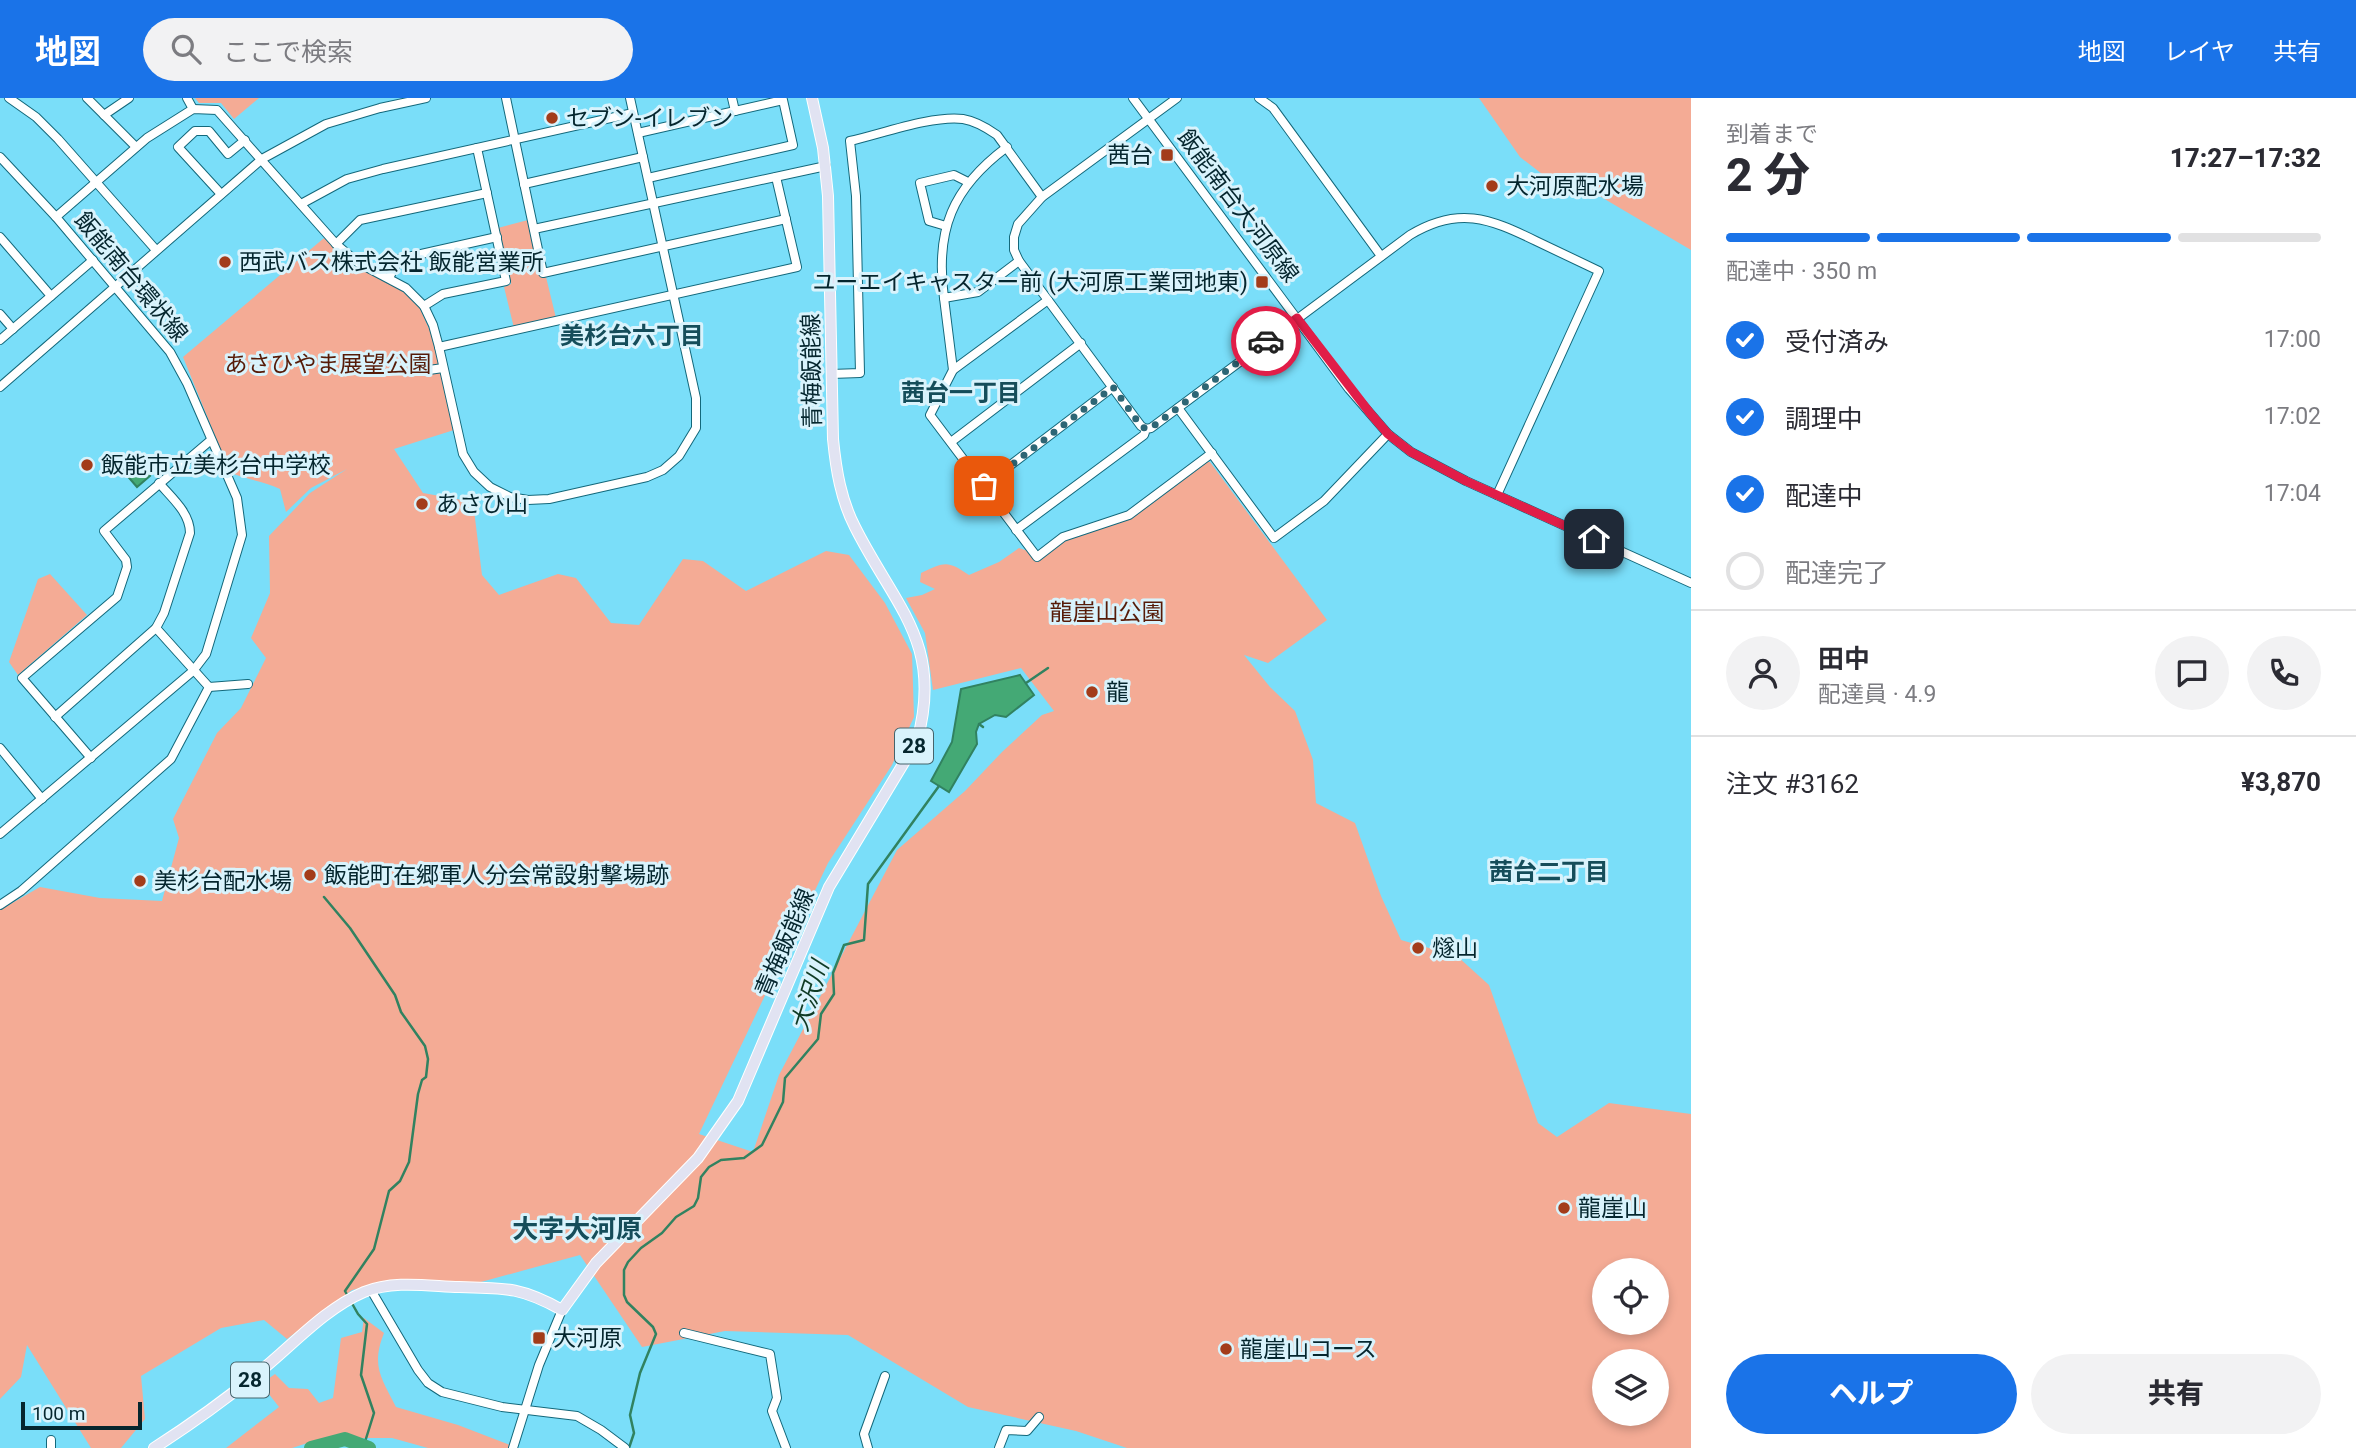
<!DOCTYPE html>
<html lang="ja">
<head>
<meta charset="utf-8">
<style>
  :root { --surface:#fff; --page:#f2f2f3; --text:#2b2b33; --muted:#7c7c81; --line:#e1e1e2; --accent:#1a73e8 }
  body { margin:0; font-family:Roboto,"Noto Sans JP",sans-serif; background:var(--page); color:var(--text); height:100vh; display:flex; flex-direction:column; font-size:26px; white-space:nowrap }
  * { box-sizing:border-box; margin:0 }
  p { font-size:23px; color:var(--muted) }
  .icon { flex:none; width:38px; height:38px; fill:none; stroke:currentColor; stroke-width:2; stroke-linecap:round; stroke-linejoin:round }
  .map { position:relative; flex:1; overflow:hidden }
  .panel { display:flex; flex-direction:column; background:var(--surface); width:665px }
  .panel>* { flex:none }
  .fabs { position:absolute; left:1592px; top:1160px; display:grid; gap:14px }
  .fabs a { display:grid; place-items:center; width:77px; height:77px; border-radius:50%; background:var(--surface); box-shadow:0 4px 10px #0003; font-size:35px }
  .scale { position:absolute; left:21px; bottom:18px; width:121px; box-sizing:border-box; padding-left:7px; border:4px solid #05262e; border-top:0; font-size:19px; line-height:24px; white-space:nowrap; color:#05262e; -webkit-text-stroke:5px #d9f3fc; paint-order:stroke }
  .pin { position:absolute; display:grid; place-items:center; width:60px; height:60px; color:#fff; margin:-30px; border-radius:14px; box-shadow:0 4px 10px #0006 }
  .courier { position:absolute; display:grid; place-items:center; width:70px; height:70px; margin:-35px; border:5px solid #e11d48; border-radius:50%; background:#fff; color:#222; box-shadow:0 2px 9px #0007 }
  .head em { font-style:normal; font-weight:800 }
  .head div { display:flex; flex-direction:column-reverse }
  .head { display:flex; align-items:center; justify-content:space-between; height:119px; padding:0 35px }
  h1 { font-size:46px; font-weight:800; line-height:52px }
  .bar { display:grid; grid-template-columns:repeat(4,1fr); gap:10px 7px; align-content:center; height:84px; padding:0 35px }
  .bar i { height:9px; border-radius:5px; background:var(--line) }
  .bar .active { background:var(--accent) }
  .bar p { grid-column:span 4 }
  .line { display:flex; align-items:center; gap:18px; padding:0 35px; border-top:2px solid var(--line) }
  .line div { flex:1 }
  .round { display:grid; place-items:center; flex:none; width:74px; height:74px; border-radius:37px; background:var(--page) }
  ol { padding:0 35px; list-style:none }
  li { display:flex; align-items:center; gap:21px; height:77px }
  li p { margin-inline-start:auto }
  li .icon { padding:7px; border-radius:50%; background:var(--accent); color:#fff; stroke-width:4 }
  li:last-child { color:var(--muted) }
  li i { width:38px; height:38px; border:4px solid var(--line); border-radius:50% }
  .primary-button { display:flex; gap:14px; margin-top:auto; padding:14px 35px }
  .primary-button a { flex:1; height:80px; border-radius:42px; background:var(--accent); color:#fff; font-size:28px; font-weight:800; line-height:80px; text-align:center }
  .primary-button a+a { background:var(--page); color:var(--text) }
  header { display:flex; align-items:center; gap:42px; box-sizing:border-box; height:98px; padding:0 35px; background:var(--accent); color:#fff }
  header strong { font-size:33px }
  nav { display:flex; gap:38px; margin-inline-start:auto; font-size:24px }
  .search { width:490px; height:63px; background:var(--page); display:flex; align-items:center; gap:18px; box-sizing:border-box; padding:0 24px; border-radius:38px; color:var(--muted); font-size:26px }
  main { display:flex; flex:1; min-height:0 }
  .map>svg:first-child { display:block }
</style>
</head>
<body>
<header>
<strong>地図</strong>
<div class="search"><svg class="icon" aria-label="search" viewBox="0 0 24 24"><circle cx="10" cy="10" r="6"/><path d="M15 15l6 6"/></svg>ここで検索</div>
<nav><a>地図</a><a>レイヤ</a><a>共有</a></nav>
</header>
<main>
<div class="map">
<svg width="1691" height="1350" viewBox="0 0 1691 1350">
  <rect width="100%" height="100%" fill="#7adef9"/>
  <g fill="#f4ab95" fill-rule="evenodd">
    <path d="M 195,0 L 259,0 L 234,21 L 221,5 L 199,5 Z"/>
    <path d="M 1479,0 L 1691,0 L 1691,152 L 1591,93 L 1573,100 L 1520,59 Z"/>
    <path d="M 528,122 L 541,179 L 546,179 L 556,220 L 514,230 L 504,189 L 511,186 L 498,130 Z"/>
    <path d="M 324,140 L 347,160 L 401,191 L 419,208 L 434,242 L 454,332 L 394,351 L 423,395 L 473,404 L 482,477 L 499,497 L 558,476 L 576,480 L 611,525 L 639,527 L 683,461 L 703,463 L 746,493 L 826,453 L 849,457 L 885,505 L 912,556 L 914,619 L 892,667 L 828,765 L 699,1036 L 753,1054 L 779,977 L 897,752 L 965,693 L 1002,654 L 1042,617 L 1054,613 L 1021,570 L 933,592 L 925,535 L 906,500 L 922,497 L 935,491 L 920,484 L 921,475 C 945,464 947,462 969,477 L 999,464 L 1019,450 L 1028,453 L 1036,463 L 1067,441 L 1096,432 L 1186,378 L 1206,364 L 1210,364 L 1327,522 L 1268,565 L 1244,557 L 1270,589 L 1295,613 L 1313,662 L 1316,705 L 1355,725 L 1381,798 L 1401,842 L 1457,858 L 1489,887 L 1538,1025 L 1557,1039 L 1609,1005 L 1691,1016 L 1691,1350 L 1127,1350 L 1076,1333 L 968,1309 L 848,1237 L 725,1233 L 642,1249 L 580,1157 L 470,1187 L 397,1181 L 352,1192 L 287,1241 L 264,1222 L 221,1230 L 141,1278 L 145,1321 L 121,1350 L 91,1350 L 27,1247 L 21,1279 L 0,1301 L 0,812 L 40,789 L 100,800 L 162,803 L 179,740 L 173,721 L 217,635 L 241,610 L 266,560 L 251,540 L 270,495 L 269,438 L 310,395 L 347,371 L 311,390 L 286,414 L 280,391 C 265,384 250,382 234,376 L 224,360 L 183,259 ZM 1605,1172 L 1657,1172 L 1657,1225 L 1605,1225 ZM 1605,1264 L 1657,1264 L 1657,1316 L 1605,1316 Z"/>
    <path d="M 50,476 L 87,517 L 18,577 L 9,564 L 38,481 Z"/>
    <path d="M 364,1220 L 384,1235 C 371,1268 381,1279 396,1309 L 458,1327 L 510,1347 L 512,1350 L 428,1350 L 392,1340 L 323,1340 L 292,1350 L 226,1350 L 279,1309 L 261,1286 L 275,1276 L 289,1290 L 308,1291 L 319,1305 L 333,1300 L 341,1240 L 362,1234 Z"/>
  </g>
  <g fill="#44a975" stroke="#318260" stroke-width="2">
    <path d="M 131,356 L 150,378 L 137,389 L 118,367 Z"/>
    <path d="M 1020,577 L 1034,597 L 1006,619 L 995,617 L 979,626 L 976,634 L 977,646 L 949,694 L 931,683 L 952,644 L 961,591 Z"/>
  </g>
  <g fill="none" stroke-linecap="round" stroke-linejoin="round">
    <g stroke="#318260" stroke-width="2.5">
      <path d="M 1026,585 L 1048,570"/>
      <path d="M 979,626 L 983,629"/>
      <path d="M 324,799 L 350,830 L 395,897 L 401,914 L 425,948 L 428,961 L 426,979 L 422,982 L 418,996 L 409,1064 L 400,1083 L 389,1093 L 374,1151 L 345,1193 L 358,1216 L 367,1226 L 361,1277 L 374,1315 L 364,1347"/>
      <path d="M 629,1350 L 634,1335 L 630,1317 L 640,1275 L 656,1236 L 653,1229 L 627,1204 L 624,1197 L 624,1172 L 628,1164 L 641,1150 L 662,1135 L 676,1119 L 694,1108 L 698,1100 L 701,1079 L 709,1069 L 721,1062 L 744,1060 L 762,1047 L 783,1004 L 785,980 L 818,941 L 821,916 L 834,896 L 833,875 L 844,847 L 864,842 L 868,786 L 939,688"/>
    </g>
    <path stroke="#44a975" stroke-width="14" d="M 311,1350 L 345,1341 L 369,1350"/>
    <defs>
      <g id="minor">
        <path d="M 9,0 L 36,19 L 58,41 L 156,152"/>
        <path d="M 87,0 L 136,49"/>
        <path d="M 187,0 L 193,11"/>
        <path d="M 506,0 L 543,175 L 786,121"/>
        <path d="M 732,0 L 735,13"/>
        <path d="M 1133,0 L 1349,291 L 1388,336 L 1411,354 L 1466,383 L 1691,485"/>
        <path d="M 1259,0 L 1273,10 L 1381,158"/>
        <path d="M 104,17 L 129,0"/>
        <path d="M 638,35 L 783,2 L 793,47 L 648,80"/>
        <path d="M 1007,49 C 952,90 935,132 944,200 L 978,194 L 1019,163"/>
        <path d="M 0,59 L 56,119 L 170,254 L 187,285 L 237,400 L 242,437 L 206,556 L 193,573 L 0,736"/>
        <path d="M 524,86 L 643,59"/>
        <path d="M 221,96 L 178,49 L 195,33 L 209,33 L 228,56 L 245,42"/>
        <path d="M 301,106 L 347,81 L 383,71 L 633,15"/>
        <path d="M 56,119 L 147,40 L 193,11 L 217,12 L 336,146 L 357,164 L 406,190 L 424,208 L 433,227 L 439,249 L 797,169 L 776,79"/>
        <path d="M 946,128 L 929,123 L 920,85 L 954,77 L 968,84"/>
        <path d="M 534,131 L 826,68"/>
        <path d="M 0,139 L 51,198"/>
        <path d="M 336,146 L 360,122 L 487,95"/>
        <path d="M 389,180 L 399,161 L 497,139"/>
        <path d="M 944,200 L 953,272 L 1048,202"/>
        <path d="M 424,208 L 443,196 L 506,183 L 477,50"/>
        <path d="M 0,216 L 13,231"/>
        <path d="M 0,242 L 93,162"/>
        <path d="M 439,249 L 463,356 L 474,374 L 490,389 L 510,399 L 528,402 L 549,401 L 647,379 L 663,372 L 679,358 L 696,330 L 696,300 L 630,0"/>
        <path d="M 429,272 L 443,270"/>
        <path d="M 953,272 L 930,317 L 1037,459 L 1063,439 L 1129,417 L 1212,355"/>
        <path d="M 831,276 L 860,275 L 856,98 L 850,43 C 881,36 933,17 963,21 C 976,23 987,30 997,37 L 1042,99"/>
        <path d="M 0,289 L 262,61 L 326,26 L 380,10 L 426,0"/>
        <path d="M 1178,310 L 1274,440 L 1324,403 L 1388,336"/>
        <path d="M 1146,331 L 1141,328 L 1019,163 L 1014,152 L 1014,139 L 1018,126 L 1042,99 L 1177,0"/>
        <path d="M 951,344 L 1081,245"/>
        <path d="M 983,388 L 1113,289"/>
        <path d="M 1016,432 L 1144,337 L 1146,331 L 1151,330 L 1410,137 C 1458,108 1489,120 1536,143 C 1557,153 1578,163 1599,173 L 1497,397"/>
        <path d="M 156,530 L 209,589 L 248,586"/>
        <path d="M 55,619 L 156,530 L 164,515 L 190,435 C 190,415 172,400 159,385"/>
        <path d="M 0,650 L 42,701"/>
        <path d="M 91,660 L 22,580 L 117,499 L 127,469 L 126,462 L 104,433 L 211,342"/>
        <path d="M 0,807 L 21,793 L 171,661 L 209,589"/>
        <path d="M 371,1192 L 418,1272 L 428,1285 L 442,1294 L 502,1309 L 577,1318 L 601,1332 L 625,1350"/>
        <path d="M 684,1235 L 770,1256 L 777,1300 L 772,1313 L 786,1350"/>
        <path d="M 51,1342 L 51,1350"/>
        <path d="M 513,1350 L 539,1267 L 562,1212"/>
        <path d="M 868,1350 L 864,1336 L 885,1278"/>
        <path d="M 999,1350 L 1006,1332 L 1027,1333 L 1039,1319"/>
      </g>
      <path id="major" d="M 154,1350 C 190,1327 225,1302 258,1275 C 292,1248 324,1211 364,1194 C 394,1182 428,1188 459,1189 C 505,1190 521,1189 562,1212 L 596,1165 L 698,1060 L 738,1003 L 829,789 L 917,643 C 944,545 895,509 855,429 C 841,402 836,372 833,341 L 828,98 L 823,50 L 812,0"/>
    </defs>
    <use href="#minor" stroke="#13687b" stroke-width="10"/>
    <use href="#major" stroke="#fff" stroke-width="12"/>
    <use href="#minor" stroke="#fff" stroke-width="8"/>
    <use href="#major" stroke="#e1e3f2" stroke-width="10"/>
  </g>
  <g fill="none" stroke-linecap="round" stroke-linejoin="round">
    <path stroke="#2e6675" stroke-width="7" stroke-dasharray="0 12.6" d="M 984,388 L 1113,289 L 1141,328 L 1146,331 L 1151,330 L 1266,243"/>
    <path stroke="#e11d48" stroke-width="9" d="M 1266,243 L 1297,220 L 1370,315 L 1388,336 L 1411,354 L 1466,383 L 1594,441"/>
  </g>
  <g fill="#a33c1a" stroke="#d9f3fc" stroke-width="2.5">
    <circle cx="552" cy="20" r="7"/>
    <rect x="1160" y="50" width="14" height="14" rx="3.5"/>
    <circle cx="1492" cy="88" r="7"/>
    <circle cx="225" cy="164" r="7"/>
    <rect x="1255" y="177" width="14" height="14" rx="3.5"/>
    <circle cx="87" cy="367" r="7"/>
    <circle cx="422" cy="406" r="7"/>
    <circle cx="1092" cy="594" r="7"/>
    <circle cx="310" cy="777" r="7"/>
    <circle cx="140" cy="783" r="7"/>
    <circle cx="1418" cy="850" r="7"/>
    <circle cx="1564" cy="1110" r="7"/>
    <rect x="532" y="1233" width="14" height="14" rx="3.5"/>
    <circle cx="1226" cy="1251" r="7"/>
  </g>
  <g text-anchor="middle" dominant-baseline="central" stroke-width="6" stroke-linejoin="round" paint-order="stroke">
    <g fill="#d9f3fc" stroke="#45646c" stroke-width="2">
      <rect x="895" y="630.5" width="38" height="35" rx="5"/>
      <rect x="231" y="1264.5" width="38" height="35" rx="5"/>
    </g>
    <g font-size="21" font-weight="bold" fill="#05262e">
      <text x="914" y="648">28</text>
      <text x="250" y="1282">28</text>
    </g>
    <g font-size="23" fill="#05262e" stroke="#d9f3fc" text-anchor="start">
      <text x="566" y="20">セブン-イレブン</text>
      <text x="1153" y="57" text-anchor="end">茜台</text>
      <text x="1506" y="88">大河原配水場</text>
      <text x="239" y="164">西武バス株式会社 飯能営業所</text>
      <text x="1248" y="184" text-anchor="end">ユーエイキャスター前 (大河原工業団地東)</text>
      <text x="101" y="367">飯能市立美杉台中学校</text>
      <text x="436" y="406">あさひ山</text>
      <text x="1106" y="594">龍</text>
      <text x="324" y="777">飯能町在郷軍人分会常設射撃場跡</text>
      <text x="154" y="783">美杉台配水場</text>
      <text x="1432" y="850">燧山</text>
      <text x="1578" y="1110">龍崖山</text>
      <text x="553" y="1240">大河原</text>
      <text x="1240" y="1251">龍崖山コース</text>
    </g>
    <g font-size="23" fill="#05262e" stroke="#d9f3fc">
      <text transform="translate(1238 108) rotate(53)">飯能南台大河原線</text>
      <text transform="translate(131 179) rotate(50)">飯能南台環状線</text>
      <text transform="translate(812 273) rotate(-91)">青梅飯能線</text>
      <text transform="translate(785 845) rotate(-67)">青梅飯能線</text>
    </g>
    <g font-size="23" fill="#561b08" stroke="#d9f3fc">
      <text x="328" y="266">あさひやま展望公園</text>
      <text x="1107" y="514">龍崖山公園</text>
    </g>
    <g font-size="24" font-weight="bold" fill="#154d5a" stroke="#d9f3fc">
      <text x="632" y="238">美杉台六丁目</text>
      <text x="961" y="295">茜台一丁目</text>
      <text x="1549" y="774">茜台二丁目</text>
    </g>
    <g font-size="24" font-style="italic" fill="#0f3b25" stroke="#d9f3fc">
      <text transform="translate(810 898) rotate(-72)">大沢川</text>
    </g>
    <g font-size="26" font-weight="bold" fill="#154d5a" stroke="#d9f3fc">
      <text x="577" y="1131">大字大河原</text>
    </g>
  </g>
</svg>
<div class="fabs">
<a><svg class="icon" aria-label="locate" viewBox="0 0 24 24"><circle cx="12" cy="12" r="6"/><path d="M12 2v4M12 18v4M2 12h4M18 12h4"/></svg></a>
<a><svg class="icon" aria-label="layers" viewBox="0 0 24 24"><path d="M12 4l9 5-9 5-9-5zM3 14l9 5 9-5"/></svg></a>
</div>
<div class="scale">100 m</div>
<div class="pin" style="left:984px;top:388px;background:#ea580c"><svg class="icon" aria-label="bag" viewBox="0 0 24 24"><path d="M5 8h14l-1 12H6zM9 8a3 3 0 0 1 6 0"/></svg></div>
<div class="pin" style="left:1594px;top:441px;background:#1f2937"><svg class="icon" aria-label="home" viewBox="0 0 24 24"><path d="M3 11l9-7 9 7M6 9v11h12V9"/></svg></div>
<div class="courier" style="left:1266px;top:243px"><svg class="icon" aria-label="car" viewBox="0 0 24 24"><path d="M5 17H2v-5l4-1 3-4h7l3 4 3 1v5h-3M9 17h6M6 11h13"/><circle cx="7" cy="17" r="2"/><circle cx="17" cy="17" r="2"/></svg></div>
</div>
<section class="panel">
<div class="head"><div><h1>2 分</h1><p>到着まで</p></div><em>17:27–17:32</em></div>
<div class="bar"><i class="active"></i><i class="active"></i><i class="active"></i><i></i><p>配達中 · 350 m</p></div>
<ol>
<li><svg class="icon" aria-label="check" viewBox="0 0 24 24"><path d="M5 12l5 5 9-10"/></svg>受付済み<p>17:00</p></li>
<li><svg class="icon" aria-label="check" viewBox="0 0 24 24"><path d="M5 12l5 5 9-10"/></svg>調理中<p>17:02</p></li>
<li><svg class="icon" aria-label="check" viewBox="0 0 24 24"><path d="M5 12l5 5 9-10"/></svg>配達中<p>17:04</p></li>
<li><i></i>配達完了</li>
</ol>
<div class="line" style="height:126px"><a class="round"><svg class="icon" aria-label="person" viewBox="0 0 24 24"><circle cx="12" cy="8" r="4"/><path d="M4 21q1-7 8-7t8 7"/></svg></a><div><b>田中</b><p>配達員 · 4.9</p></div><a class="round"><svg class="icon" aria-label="chat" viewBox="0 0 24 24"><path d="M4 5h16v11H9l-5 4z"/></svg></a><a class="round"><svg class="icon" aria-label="phone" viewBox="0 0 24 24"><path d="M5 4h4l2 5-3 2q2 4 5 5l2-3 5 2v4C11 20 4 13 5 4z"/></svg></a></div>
<div class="line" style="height:91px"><div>注文 #3162</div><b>¥3,870</b></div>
<div class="primary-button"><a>ヘルプ</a><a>共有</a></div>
</section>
</main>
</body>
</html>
